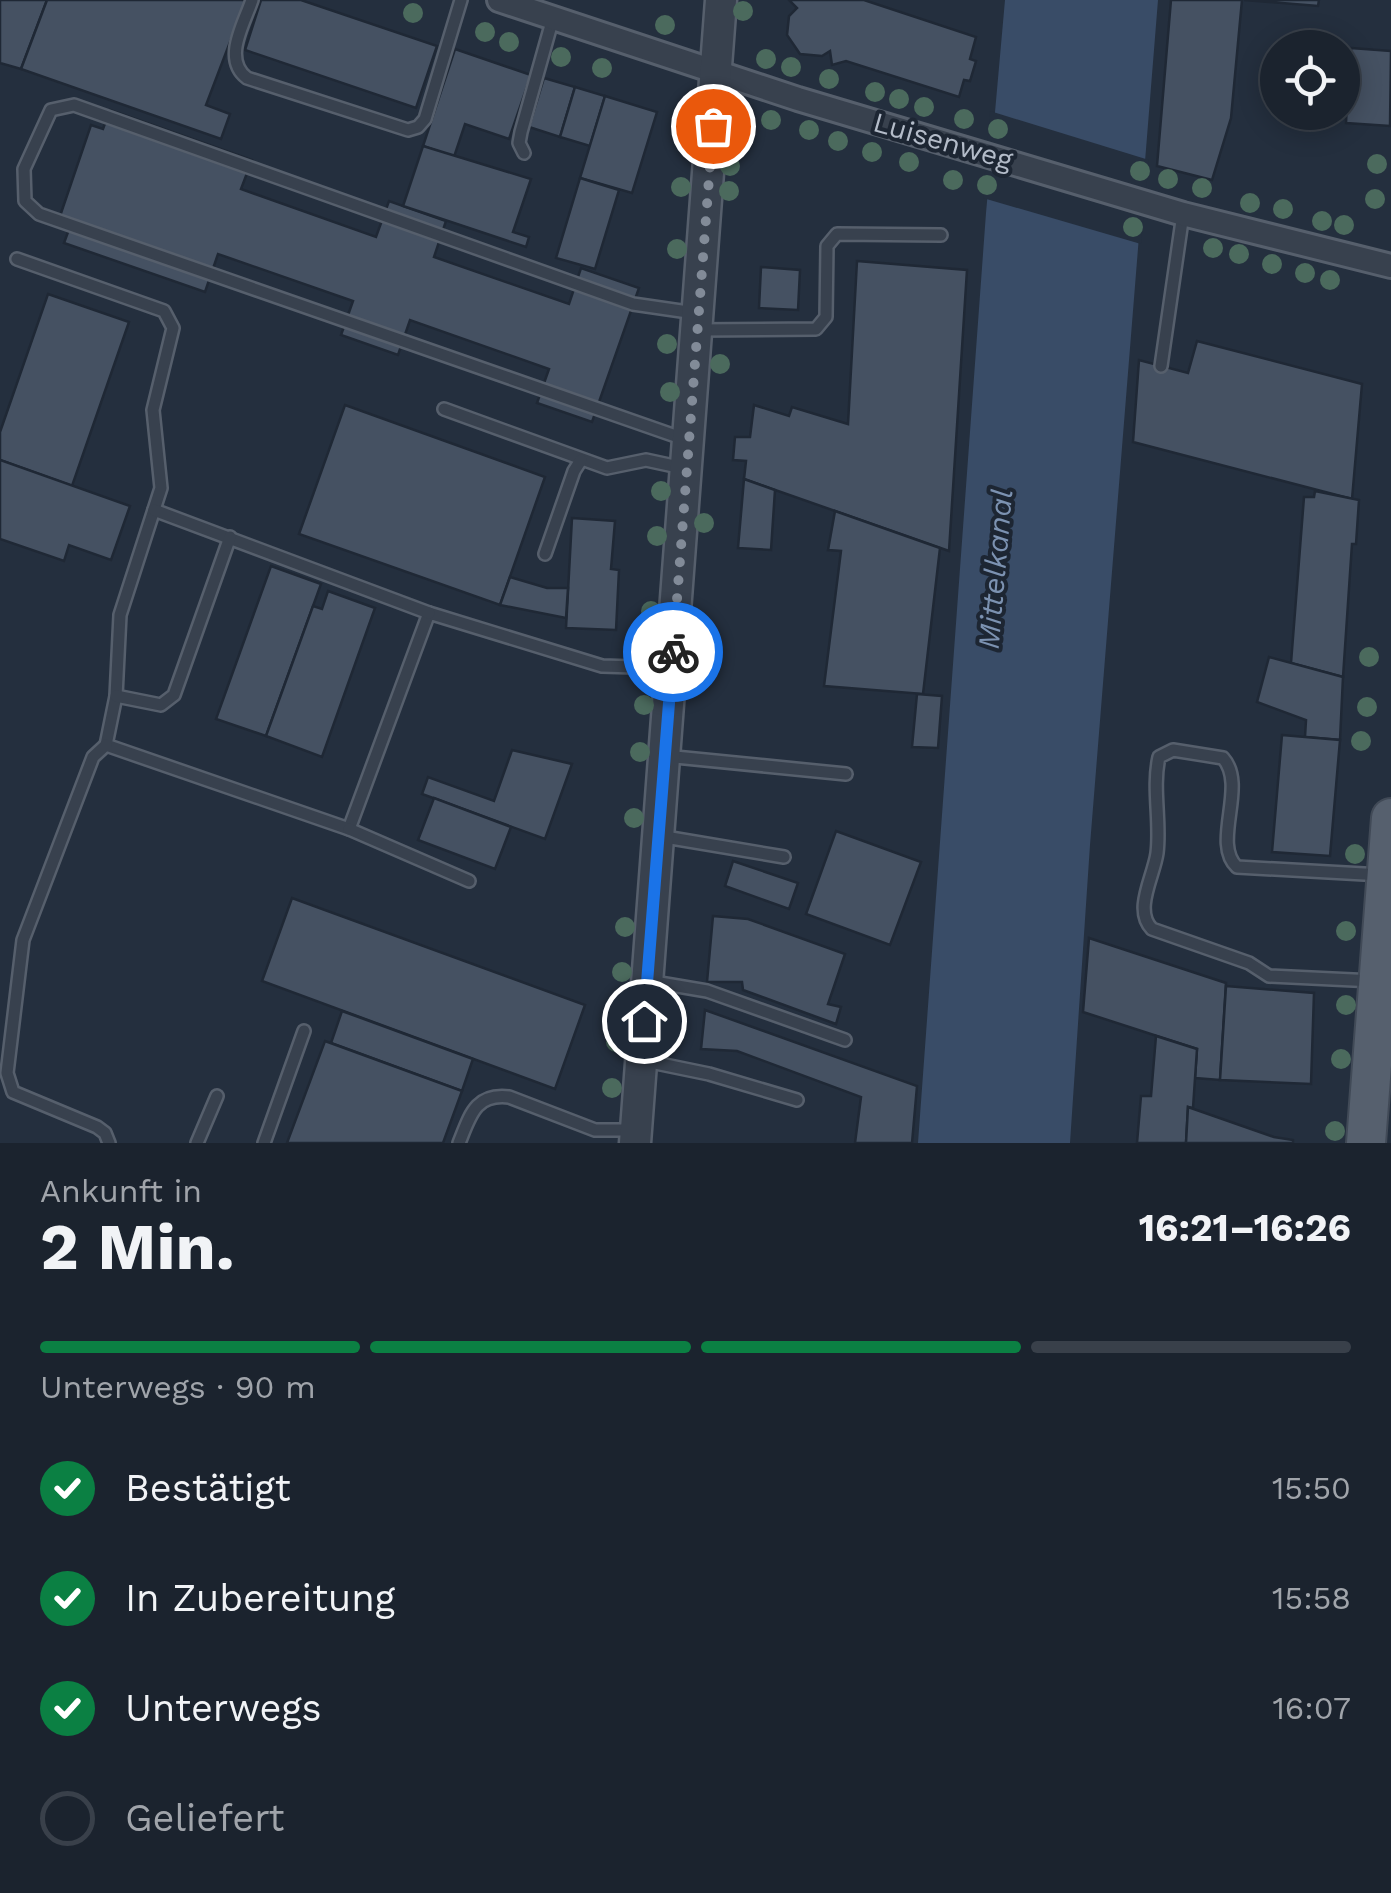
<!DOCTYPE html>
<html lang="de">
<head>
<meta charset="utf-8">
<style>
  :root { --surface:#1b232e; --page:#282f3a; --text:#f1f3f6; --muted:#a0a4aa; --line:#39404a; --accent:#0b8043 }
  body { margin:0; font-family:"Work Sans",sans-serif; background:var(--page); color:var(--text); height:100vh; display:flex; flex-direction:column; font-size:38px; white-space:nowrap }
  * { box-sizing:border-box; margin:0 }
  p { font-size:32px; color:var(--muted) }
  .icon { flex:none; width:55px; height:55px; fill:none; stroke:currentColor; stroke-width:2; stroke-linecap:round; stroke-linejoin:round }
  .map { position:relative; height:1143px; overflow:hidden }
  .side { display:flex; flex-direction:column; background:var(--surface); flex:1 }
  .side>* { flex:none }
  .fabs { position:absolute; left:1260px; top:30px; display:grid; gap:20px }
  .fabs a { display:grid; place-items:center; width:100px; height:100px; border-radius:50%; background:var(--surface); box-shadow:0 5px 25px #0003,0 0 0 2px var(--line); font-size:50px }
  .pin { position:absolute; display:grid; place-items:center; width:85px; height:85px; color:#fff; margin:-42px; border:5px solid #fff; border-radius:50%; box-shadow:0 2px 10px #0007 }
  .courier { position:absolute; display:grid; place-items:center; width:100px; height:100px; margin:-50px; border:8px solid #1a73e8; border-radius:50%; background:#fff; color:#222; box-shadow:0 2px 12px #0007 }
  .overview em { font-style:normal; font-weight:700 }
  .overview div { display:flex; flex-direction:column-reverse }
  .overview { display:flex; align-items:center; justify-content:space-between; height:170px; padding:0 40px }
  h1 { font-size:65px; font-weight:700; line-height:75px }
  .bar { display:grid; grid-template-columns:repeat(4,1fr); gap:15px 10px; align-content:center; height:120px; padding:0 40px }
  .bar i { height:12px; border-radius:8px; background:var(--line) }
  .bar .current { background:var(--accent) }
  .bar p { grid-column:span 4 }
  ol { padding:0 40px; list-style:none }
  li { display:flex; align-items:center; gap:30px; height:110px }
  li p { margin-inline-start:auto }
  li .icon { padding:10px; border-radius:50%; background:var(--accent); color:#fff; stroke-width:4 }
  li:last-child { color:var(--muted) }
  li i { width:55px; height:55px; border:5px solid var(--line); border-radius:50% }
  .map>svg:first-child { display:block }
</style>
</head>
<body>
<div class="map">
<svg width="1391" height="1143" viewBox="0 0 1391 1143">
  <rect width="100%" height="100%" fill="#242f3e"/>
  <path fill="#394c67" d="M 1005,0 L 1158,0 L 1090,845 L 1070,1143 L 918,1143 L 986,213 Z"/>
  <path fill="#242f3e" d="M 990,111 L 1149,160 L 1141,244 L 983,198 Z"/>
  <g fill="#455162" stroke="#1f2835" stroke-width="2.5">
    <path d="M 0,0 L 47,0 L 21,69 L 0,63 Z"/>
    <path d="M 47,0 L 246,0 L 206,105 L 230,114 L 221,139 L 21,69 Z"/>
    <path d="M 261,0 L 301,0 L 437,46 L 416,108 L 245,50 Z"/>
    <path d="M 789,0 L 864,0 L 976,37 L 970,59 L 976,61 L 970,81 L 964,80 L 959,97 L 846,61 L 832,65 L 830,51 L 822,56 L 800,54 L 787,35 L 789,16 L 797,8 Z"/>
    <path d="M 1171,0 L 1242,0 L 1231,118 L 1212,180 L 1157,166 Z"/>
    <path d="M 1244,0 L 1319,0 L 1318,6 Z"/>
    <path d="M 1351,48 L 1391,51 L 1390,126 L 1346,123 L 1347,102 L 1342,102 L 1342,69 L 1350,70 Z"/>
    <path d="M 455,49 L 531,75 L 509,139 L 465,124 L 454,157 L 423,146 Z"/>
    <path d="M 544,78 L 575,87 L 560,137 L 529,127 Z"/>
    <path d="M 575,87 L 605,96 L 590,146 L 560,137 Z"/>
    <path d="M 605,96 L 657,112 L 632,193 L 580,178 Z"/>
    <path d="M 110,110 L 252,160 L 241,189 L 376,237 L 389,201 L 446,221 L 434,257 L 569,304 L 581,268 L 639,288 L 592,422 L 537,403 L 549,369 L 410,320 L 398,355 L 341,335 L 353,301 L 218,254 L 205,292 L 64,243 L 71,224 L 59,219 L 91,125 L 103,129 Z"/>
    <path d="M 423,146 L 531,179 L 513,232 L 529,237 L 526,247 L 403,206 Z"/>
    <path d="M 580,178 L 619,190 L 595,269 L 556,258 Z"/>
    <path d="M 857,261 L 967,270 L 949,551 L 744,479 L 746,461 L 733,460 L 735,437 L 750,437 L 754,405 L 789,416 L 792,407 L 848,424 Z"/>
    <path d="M 761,267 L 800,270 L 798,310 L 759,308 Z"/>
    <path d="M 48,294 L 129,322 L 72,486 L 0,460 L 0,432 Z"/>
    <path d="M 1197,341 L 1362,384 L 1352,499 L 1133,442 L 1139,360 L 1188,373 Z"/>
    <path d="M 345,405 L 545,477 L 500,605 L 299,534 Z"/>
    <path d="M 0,460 L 130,506 L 111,560 L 69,545 L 64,561 L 0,539 Z"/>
    <path d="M 744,479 L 775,490 L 771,550 L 738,548 Z"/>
    <path d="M 1315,491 L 1359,500 L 1356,544 L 1352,544 L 1343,677 L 1291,663 L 1304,497 L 1314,497 Z"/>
    <path d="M 835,511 L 940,548 L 923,694 L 824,686 L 841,551 L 828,550 Z"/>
    <path d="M 572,518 L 615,521 L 611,569 L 619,570 L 616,630 L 566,628 Z"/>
    <path d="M 271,566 L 321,584 L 266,736 L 216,719 Z"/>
    <path d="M 510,577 L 547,588 L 568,588 L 566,618 L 500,605 Z"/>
    <path d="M 328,591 L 375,608 L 322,757 L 266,736 L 313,606 L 322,609 Z"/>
    <path d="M 1269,657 L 1343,677 L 1340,740 L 1305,737 L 1306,720 L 1257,702 Z"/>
    <path d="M 917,694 L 942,696 L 938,748 L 912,747 Z"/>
    <path d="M 1282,735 L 1340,740 L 1330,856 L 1272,852 Z"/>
    <path d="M 512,750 L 572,764 L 545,839 L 422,794 L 428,777 L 494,801 Z"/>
    <path d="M 434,798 L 511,827 L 495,869 L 418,840 Z"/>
    <path d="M 836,831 L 921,862 L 890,945 L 806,914 Z"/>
    <path d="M 733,861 L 798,883 L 789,909 L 725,886 Z"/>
    <path d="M 292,898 L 585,1005 L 555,1089 L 262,981 Z"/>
    <path d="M 713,916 L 748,919 L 845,954 L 828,1004 L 841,1007 L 836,1024 L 743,990 L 742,982 L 707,982 Z"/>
    <path d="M 1089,938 L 1226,983 L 1220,1080 L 1195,1078 L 1197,1049 L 1083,1012 Z"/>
    <path d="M 1226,986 L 1314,993 L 1311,1084 L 1220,1080 Z"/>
    <path d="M 705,1010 L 917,1086 L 912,1143 L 855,1143 L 861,1097 L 737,1051 L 701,1049 Z"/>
    <path d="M 342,1011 L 473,1059 L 462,1091 L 331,1043 Z"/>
    <path d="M 1156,1036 L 1197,1049 L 1193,1108 L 1188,1107 L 1186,1143 L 1137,1143 L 1141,1096 L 1151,1096 Z"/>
    <path d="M 325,1041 L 462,1091 L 443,1143 L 287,1143 Z"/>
    <path d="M 1188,1107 L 1274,1137 L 1293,1140 L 1293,1143 L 1186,1143 Z"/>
  </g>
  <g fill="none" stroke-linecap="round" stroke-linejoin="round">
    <defs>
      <g id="service">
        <path d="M 252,0 C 244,24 222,59 247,78 L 408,130 L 418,127 L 425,119 L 461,0"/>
        <path d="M 524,153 L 519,143 L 521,132 L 553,18"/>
        <path d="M 17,259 L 164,311 L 173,328 L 153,410 L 161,488 L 120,615 L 116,696 L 106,745 L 349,829 L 429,613 L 602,666 L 667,668"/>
        <path d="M 698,330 L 816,329 L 826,317 L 827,246 L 837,234 L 941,235"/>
        <path d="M 1161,366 L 1183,214"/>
        <path d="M 444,409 L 607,468 L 646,460 L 683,468"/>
        <path d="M 687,440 L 39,214 L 25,201 L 24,169 L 51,110 L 74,105 L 633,304 L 695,313"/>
        <path d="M 154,510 L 429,613"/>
        <path d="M 545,554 L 574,471 L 581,460"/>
        <path d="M 116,696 L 161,705 L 174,695 L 230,537"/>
        <path d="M 106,745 L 93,757 L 23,940 L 7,1073 L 13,1092 L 97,1127 L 105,1133 L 109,1143"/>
        <path d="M 665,756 L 846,774"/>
        <path d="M 349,829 L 469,881"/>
        <path d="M 659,836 L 784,857"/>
        <path d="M 648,981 L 707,991 L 845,1040"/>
        <path d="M 1374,981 L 1269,976 L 1249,963 L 1152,929 C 1133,910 1154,876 1157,853 C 1161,822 1152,788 1159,757 L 1173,750 L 1223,758 C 1248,786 1211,843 1237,867 L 1382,875"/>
        <path d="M 641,1060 L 709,1074 L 797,1100"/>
        <path d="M 197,1143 L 217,1096"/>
        <path d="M 264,1143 L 304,1031"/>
        <path d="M 459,1143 C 470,1116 475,1093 509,1097 L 595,1130 L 636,1130"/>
      </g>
      <path id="minor" d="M 499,0 L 798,99 L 1183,214 L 1391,266"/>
      <path id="tertiary" d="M 635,1143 L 721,0"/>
      <path id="primary" d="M 1366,1143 L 1391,818"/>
    </defs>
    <use href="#service" stroke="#565f6c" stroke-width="16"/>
    <use href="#minor" stroke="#565f6c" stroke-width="28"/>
    <use href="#tertiary" stroke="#565f6c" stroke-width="35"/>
    <use href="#primary" stroke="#414a57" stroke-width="42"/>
    <use href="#service" stroke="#38414e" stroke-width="11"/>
    <use href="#minor" stroke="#38414e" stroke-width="22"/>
    <use href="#tertiary" stroke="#38414e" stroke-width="30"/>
    <use href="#primary" stroke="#56606e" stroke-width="38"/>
  </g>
  <g fill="#4b6a5d">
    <circle cx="743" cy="11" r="10"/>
    <circle cx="413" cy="13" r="10"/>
    <circle cx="665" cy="25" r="10"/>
    <circle cx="485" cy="32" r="10"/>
    <circle cx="509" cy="42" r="10"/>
    <circle cx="561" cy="57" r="10"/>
    <circle cx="766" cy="59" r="10"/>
    <circle cx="791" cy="67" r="10"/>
    <circle cx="602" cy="68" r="10"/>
    <circle cx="829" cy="79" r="10"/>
    <circle cx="875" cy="92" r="10"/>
    <circle cx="899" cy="99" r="10"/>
    <circle cx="924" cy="107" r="10"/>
    <circle cx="964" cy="119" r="10"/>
    <circle cx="771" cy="120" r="10"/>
    <circle cx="998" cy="129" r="10"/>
    <circle cx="809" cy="130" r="10"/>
    <circle cx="838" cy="141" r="10"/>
    <circle cx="872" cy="152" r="10"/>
    <circle cx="909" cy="162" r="10"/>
    <circle cx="1377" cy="164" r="10"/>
    <circle cx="730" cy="166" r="10"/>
    <circle cx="1140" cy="171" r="10"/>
    <circle cx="1168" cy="179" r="10"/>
    <circle cx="953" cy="180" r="10"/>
    <circle cx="987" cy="185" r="10"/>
    <circle cx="681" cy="187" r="10"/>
    <circle cx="1202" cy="188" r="10"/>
    <circle cx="729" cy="191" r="10"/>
    <circle cx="1375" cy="199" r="10"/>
    <circle cx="1250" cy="203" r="10"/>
    <circle cx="1283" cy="209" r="10"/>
    <circle cx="1322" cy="221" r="10"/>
    <circle cx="1344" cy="225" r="10"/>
    <circle cx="1133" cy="227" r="10"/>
    <circle cx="1213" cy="248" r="10"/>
    <circle cx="677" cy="249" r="10"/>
    <circle cx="1239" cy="254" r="10"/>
    <circle cx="1272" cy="264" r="10"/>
    <circle cx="1305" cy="273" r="10"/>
    <circle cx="1330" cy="280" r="10"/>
    <circle cx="667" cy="344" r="10"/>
    <circle cx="720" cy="364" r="10"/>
    <circle cx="670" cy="392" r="10"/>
    <circle cx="661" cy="491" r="10"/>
    <circle cx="704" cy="523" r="10"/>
    <circle cx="657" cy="536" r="10"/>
    <circle cx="651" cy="611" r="10"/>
    <circle cx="649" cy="641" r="10"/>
    <circle cx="704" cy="656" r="10"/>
    <circle cx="1369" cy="657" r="10"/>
    <circle cx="644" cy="705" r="10"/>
    <circle cx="1367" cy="707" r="10"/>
    <circle cx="1361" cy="741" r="10"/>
    <circle cx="640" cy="752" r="10"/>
    <circle cx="634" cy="818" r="10"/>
    <circle cx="1355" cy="854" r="10"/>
    <circle cx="625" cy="927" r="10"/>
    <circle cx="1346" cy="931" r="10"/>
    <circle cx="622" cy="972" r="10"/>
    <circle cx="1346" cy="1005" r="10"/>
    <circle cx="618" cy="1015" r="10"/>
    <circle cx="616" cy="1042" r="10"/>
    <circle cx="1341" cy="1059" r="10"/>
    <circle cx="612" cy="1088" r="10"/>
    <circle cx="1335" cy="1131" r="10"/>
  </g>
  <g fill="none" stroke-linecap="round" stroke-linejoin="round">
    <path stroke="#828b98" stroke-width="10" stroke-dasharray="0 18" d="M 673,652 L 713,126"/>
    <path stroke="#1a73e8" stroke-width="12" d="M 644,1021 L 673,652"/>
  </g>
  <g text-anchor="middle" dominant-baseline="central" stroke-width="8" stroke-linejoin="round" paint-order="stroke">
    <g font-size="28" fill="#b4bcc9" stroke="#1d2633">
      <text transform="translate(943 141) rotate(16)">Luisenweg</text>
    </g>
    <g font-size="30" font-style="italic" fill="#7c92b1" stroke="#1d2633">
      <text transform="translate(995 569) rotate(-85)">Mittelkanal</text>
    </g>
  </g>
</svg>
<div class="fabs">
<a><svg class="icon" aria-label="locate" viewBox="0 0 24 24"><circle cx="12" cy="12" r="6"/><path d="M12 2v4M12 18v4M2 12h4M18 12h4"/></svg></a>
</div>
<div class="pin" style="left:713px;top:126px;background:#ea580c"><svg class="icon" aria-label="bag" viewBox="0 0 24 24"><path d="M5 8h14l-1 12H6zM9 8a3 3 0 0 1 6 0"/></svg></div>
<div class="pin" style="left:644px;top:1021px;background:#1f2937"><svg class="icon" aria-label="home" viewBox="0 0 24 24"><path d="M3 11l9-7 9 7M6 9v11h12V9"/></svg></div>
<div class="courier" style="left:673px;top:652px"><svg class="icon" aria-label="bike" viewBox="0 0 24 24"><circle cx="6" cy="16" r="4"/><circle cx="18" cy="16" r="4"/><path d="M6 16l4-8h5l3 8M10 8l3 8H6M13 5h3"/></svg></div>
</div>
<section class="side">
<div class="overview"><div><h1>2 Min.</h1><p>Ankunft in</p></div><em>16:21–16:26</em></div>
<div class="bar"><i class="current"></i><i class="current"></i><i class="current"></i><i></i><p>Unterwegs · 90 m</p></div>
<ol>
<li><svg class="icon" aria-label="check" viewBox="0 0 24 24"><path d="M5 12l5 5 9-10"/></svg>Bestätigt<p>15:50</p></li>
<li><svg class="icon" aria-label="check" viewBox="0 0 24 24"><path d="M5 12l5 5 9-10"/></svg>In Zubereitung<p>15:58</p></li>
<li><svg class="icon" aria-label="check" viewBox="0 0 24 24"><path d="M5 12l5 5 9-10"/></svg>Unterwegs<p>16:07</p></li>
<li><i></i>Geliefert</li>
</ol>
</section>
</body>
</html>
